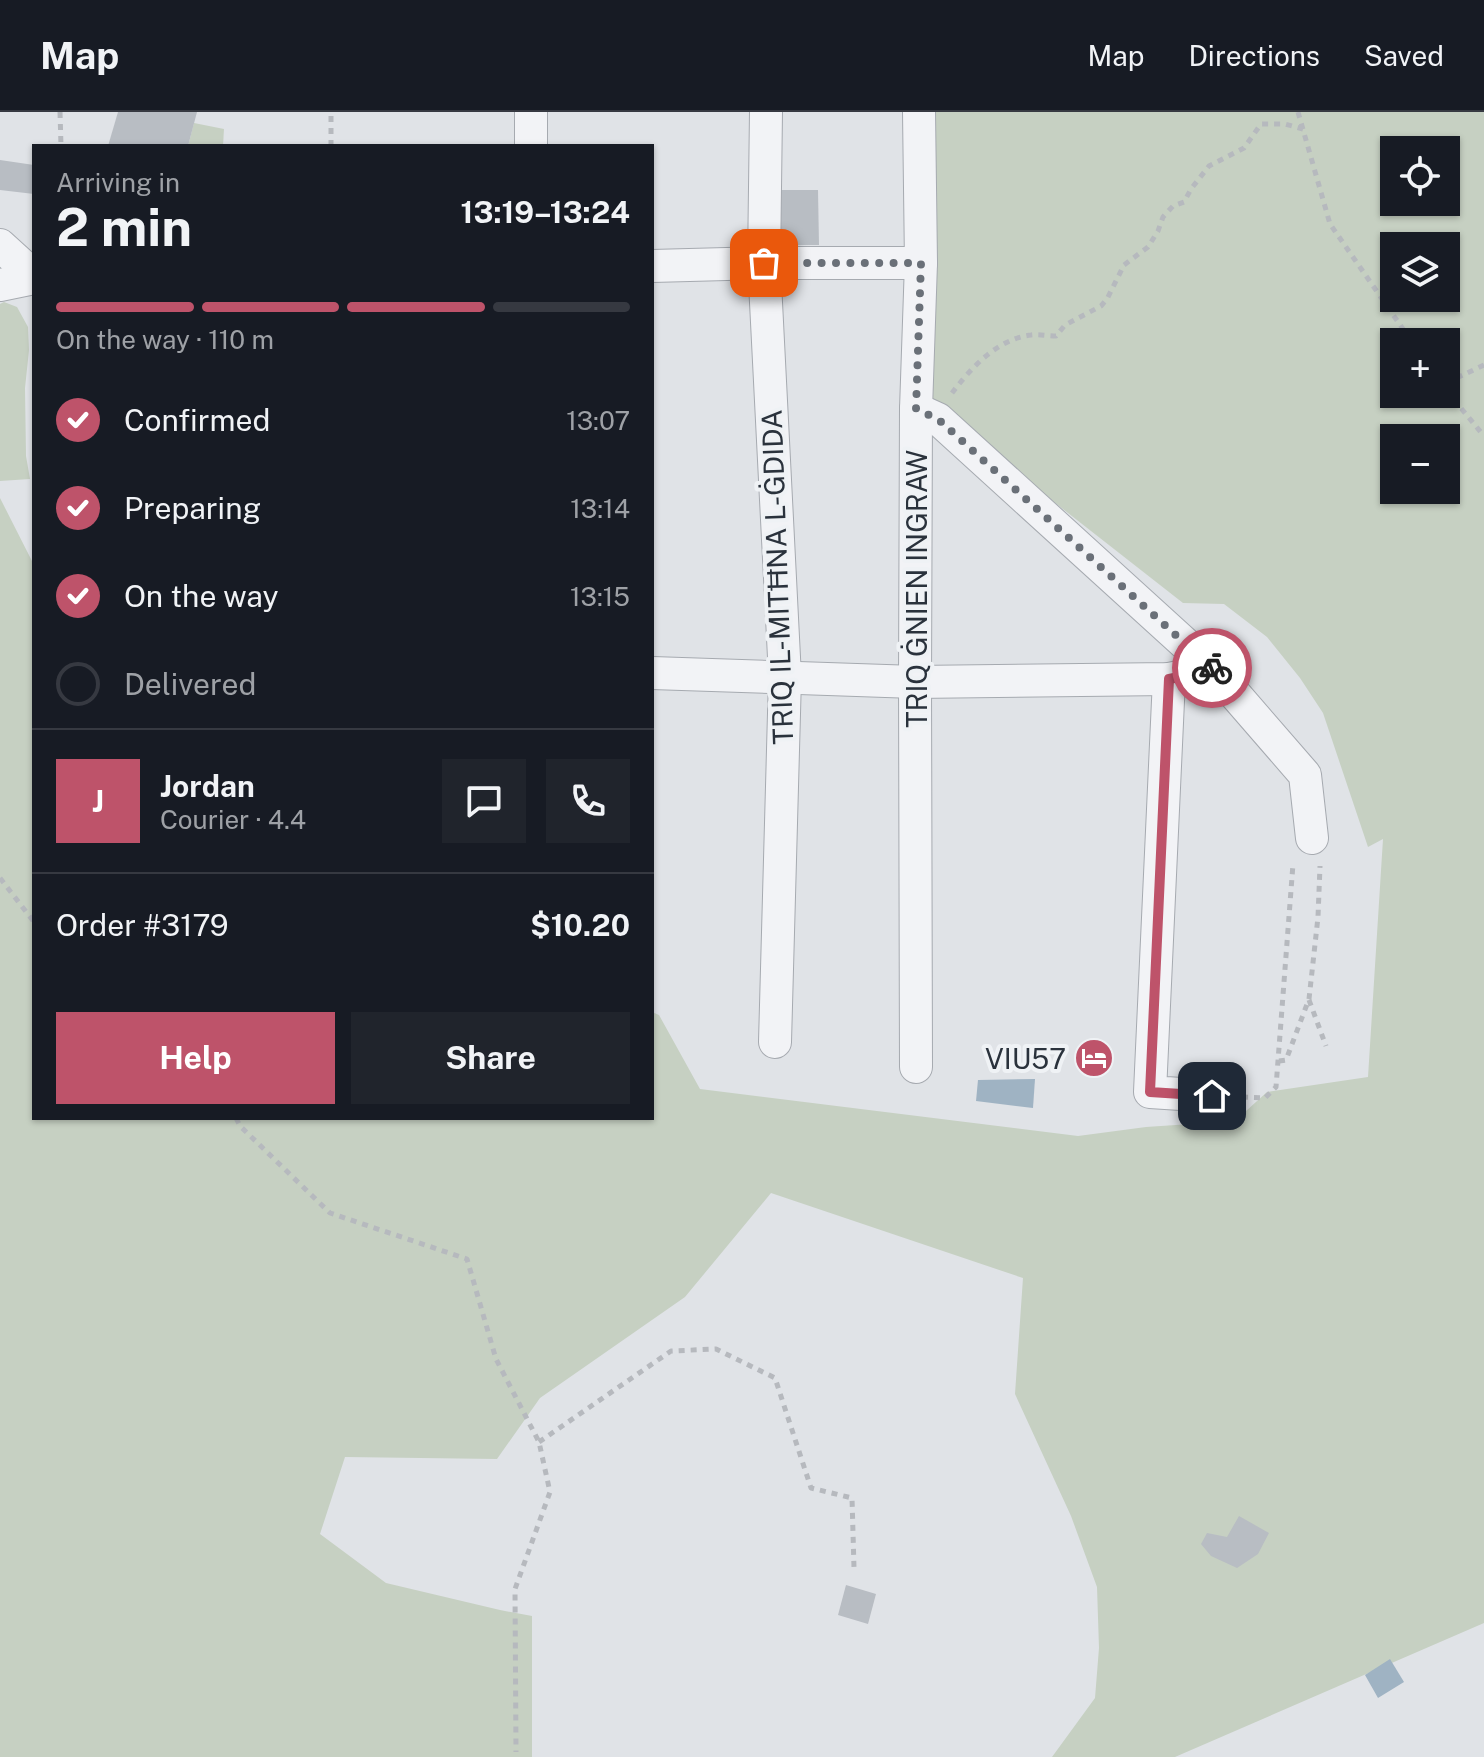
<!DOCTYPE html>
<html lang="en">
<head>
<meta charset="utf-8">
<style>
  :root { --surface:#171b24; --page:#20242c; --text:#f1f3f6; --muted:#9ea1a6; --line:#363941; --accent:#be536a }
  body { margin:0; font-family:"Public Sans",sans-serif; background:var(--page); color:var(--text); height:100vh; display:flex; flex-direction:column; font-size:30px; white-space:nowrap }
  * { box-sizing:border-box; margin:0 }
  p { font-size:26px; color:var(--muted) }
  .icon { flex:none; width:44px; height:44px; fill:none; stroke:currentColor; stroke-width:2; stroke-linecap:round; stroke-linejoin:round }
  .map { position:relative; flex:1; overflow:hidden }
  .side { position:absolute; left:32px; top:32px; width:622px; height:976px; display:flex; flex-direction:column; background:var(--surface); border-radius:0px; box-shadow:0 2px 6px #0004 }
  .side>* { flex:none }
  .fabs { position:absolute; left:1380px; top:24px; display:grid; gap:16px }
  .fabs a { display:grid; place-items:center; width:80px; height:80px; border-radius:0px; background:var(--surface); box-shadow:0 2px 6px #0004; font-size:40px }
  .pin { position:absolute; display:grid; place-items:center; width:68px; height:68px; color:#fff; margin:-34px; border-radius:16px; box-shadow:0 4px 12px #0006 }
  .courier { position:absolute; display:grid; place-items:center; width:80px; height:80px; margin:-40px; border:6px solid #be536a; border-radius:50%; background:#fff; color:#222; box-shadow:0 2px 10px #0007 }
  .head em { font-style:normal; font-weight:700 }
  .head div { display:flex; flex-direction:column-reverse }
  .head { display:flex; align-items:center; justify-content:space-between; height:136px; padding:0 24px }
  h1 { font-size:52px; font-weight:700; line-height:60px }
  .bar { display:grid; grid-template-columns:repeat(4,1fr); gap:12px 8px; align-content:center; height:96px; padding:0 24px }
  .bar i { height:10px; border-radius:6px; background:var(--line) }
  .bar .active { background:var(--accent) }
  .bar p { grid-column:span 4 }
  .line { display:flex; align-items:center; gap:20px; padding:0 24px; border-top:2px solid var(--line) }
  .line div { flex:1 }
  .round { display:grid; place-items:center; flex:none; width:84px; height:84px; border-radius:0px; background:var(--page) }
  ol { padding:0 24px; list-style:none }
  li { display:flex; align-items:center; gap:24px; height:88px }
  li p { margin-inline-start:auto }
  li .icon { padding:8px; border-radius:50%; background:var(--accent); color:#fff; stroke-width:4 }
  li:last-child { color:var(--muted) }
  li i { width:44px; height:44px; border:4px solid var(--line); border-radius:50% }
  .button { display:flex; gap:16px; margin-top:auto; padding:16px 24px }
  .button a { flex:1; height:92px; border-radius:0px; background:var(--accent); color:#fff; font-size:32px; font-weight:700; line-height:92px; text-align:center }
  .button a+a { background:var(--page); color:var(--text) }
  header { display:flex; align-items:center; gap:48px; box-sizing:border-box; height:112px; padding:0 40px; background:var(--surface); border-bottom:2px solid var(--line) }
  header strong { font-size:38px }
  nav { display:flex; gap:44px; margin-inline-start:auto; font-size:28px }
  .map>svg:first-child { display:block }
</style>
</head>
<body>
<header>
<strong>Map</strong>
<nav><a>Map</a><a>Directions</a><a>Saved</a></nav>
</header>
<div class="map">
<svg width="1484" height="1645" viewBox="0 0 1484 1645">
  <rect width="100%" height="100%" fill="#e0e3e7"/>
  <g fill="#c6d0c2" fill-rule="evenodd">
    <path d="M 921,0 L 1484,0 L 1484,1511 L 1175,1645 L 1052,1645 L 1095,1586 L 1099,1536 L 1097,1475 L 1071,1404 L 1015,1282 L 1023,1166 L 771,1081 L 685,1185 L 540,1286 L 497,1347 L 345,1345 L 320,1422 L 386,1471 L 500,1498 L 532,1504 L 532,1645 L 0,1645 L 0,386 L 34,453 L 34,1006 L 652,1006 L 652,900 L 659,903 L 700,977 L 1078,1024 L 1146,1015 L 1235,1009 L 1267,980 L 1368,965 L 1383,727 L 1368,735 L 1323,601 L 1300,566 L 1267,525 L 1224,492 L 1183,491 L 930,293 ZM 1394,38 L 1446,38 L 1446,90 L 1394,90 ZM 1394,134 L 1446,134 L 1446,186 L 1394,186 ZM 1394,230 L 1446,230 L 1446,282 L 1394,282 ZM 1394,326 L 1446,326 L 1446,378 L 1394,378 Z"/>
    <path d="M 194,11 L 224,17 L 223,34 L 188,34 Z"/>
    <path d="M 4,190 L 17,195 L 28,215 L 29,238 L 25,276 L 26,344 L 30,367 L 0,369 L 0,192 Z"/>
  </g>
  <g fill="#9fb3c3">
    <path d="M 1035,967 L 1033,996 L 976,989 L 978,968 Z"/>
    <path d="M 1390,1547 L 1404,1570 L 1378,1586 L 1365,1563 Z"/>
  </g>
  <g fill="#b8bdc3">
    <path d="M 118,0 L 197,0 L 188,34 L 108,34 Z"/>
    <path d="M 0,48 L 34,53 L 34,82 L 0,78 Z"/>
    <path d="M 767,78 L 818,78 L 819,133 L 768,133 Z"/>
    <path d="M 1239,1404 L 1269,1421 L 1258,1442 L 1237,1456 L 1211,1444 L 1201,1432 L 1207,1421 L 1227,1425 Z"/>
    <path d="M 846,1473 L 876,1482 L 868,1512 L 838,1503 Z"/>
  </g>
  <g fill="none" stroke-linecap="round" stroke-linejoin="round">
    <defs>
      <g id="street">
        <path d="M 531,0 L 531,34"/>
        <path d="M 766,0 L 764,151 L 785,565 L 775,930"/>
        <path d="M 0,133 L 34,164"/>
        <path d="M 652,154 L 764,151 L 921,151"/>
        <path d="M 0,173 L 34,166"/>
        <path d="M 916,297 L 938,307 L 1214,558 L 1305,663 L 1312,726"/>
        <path d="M 652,561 L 915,570 L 1169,567 L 1214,558"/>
        <path d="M 1169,567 L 1150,980 L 1212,984"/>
        <path d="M 916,955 L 915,570 L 916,297 L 921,151 L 919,0"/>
      </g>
    </defs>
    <use href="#street" stroke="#a6aab0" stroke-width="34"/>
    <g stroke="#b6b9be" stroke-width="5" stroke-dasharray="6 6" stroke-linecap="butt">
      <path d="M 60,0 L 61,34"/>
      <path d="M 1298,0 L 1330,112 L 1412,230"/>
      <path d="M 331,34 L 331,0"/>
      <path d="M 1446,271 L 1484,253"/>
      <path d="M 1446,278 L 1484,324"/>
      <path d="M 952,281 C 971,256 997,227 1031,223 C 1038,222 1048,224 1056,224 L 1065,213 L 1101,194 L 1107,187 L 1124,153 L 1148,135 L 1158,119 L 1163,105 L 1173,94 L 1184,90 L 1191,77 L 1209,54 L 1244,36 L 1261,12 L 1285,12 L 1303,17"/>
      <path d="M 0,766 L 34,810"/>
      <path d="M 1309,888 L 1326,934"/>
      <path d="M 1279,949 L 1286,948 L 1309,887 L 1318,805 L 1320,754"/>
      <path d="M 1242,985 L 1265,986 L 1276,975 L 1293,752"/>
      <path d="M 236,1006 L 240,1014 L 330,1101 L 467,1147 L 496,1247 L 539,1330 L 550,1380 L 515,1477 L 516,1640"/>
      <path d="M 539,1330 L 671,1239 L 716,1237 L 775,1266 L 811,1376 L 852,1386 L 854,1456"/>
    </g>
    <use href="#street" stroke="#f2f3f6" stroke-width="32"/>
  </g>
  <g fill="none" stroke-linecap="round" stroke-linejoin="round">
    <path stroke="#6a7078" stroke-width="8" stroke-dasharray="0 14.4" d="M 764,151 L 921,151 L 916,297 L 938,307 L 1212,556"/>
    <path stroke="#be536a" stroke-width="10" d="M 1212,556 L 1214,558 L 1169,567 L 1150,980 L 1212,984"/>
  </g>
  <defs>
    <symbol id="hotel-disc" viewBox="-11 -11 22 22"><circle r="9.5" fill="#be536a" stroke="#eff2f5"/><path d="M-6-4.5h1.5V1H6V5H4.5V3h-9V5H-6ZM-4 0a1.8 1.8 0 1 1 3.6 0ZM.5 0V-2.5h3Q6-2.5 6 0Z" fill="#fff"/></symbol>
  </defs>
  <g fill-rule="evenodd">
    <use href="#hotel-disc" x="1072" y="924" width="44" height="44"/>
  </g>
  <g text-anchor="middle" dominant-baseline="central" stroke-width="8" stroke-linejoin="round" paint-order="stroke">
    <g font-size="28" fill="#2a323c" stroke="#eff2f5">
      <text transform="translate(777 465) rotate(-92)">TRIQ IL-MITĦNA L-ĠDIDA</text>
      <text transform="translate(916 477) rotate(-90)">TRIQ ĠNIEN INGRAW</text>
    </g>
    <g font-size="28" fill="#2a323c" stroke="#eff2f5" text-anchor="end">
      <text x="1066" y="946">VIU57</text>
    </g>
  </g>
</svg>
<div class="fabs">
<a><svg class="icon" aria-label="locate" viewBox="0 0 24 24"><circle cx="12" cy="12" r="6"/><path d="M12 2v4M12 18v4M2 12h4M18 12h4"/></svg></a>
<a><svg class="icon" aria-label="layers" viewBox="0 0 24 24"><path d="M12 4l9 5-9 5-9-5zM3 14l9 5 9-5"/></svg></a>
<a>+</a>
<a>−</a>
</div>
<div class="pin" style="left:764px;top:151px;background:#ea580c"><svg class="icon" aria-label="bag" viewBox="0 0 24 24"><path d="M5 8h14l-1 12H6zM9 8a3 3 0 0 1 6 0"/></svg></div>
<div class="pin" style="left:1212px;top:984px;background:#1f2937"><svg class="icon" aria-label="home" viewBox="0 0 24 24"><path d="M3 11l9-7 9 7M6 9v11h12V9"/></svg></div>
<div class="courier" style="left:1212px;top:556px"><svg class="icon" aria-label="bike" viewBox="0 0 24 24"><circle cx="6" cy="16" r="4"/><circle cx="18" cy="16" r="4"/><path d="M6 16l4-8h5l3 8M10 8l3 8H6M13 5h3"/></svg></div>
<section class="side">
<div class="head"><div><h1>2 min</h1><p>Arriving in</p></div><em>13:19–13:24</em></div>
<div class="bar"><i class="active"></i><i class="active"></i><i class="active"></i><i></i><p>On the way · 110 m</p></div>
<ol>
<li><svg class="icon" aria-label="check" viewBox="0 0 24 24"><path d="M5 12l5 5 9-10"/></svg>Confirmed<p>13:07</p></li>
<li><svg class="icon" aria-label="check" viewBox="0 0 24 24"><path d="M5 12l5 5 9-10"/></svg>Preparing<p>13:14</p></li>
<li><svg class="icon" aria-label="check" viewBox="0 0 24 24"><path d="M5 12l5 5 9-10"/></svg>On the way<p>13:15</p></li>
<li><i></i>Delivered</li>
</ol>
<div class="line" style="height:144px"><b class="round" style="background:var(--accent);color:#fff">J</b><div><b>Jordan</b><p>Courier · 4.4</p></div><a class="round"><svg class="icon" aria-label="chat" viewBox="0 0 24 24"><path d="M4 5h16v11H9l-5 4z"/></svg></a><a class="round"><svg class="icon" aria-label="phone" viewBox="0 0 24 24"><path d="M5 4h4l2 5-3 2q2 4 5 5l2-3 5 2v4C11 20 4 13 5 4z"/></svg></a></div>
<div class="line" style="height:104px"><div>Order #3179</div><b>$10.20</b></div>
<div class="button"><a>Help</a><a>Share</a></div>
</section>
</div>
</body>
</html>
